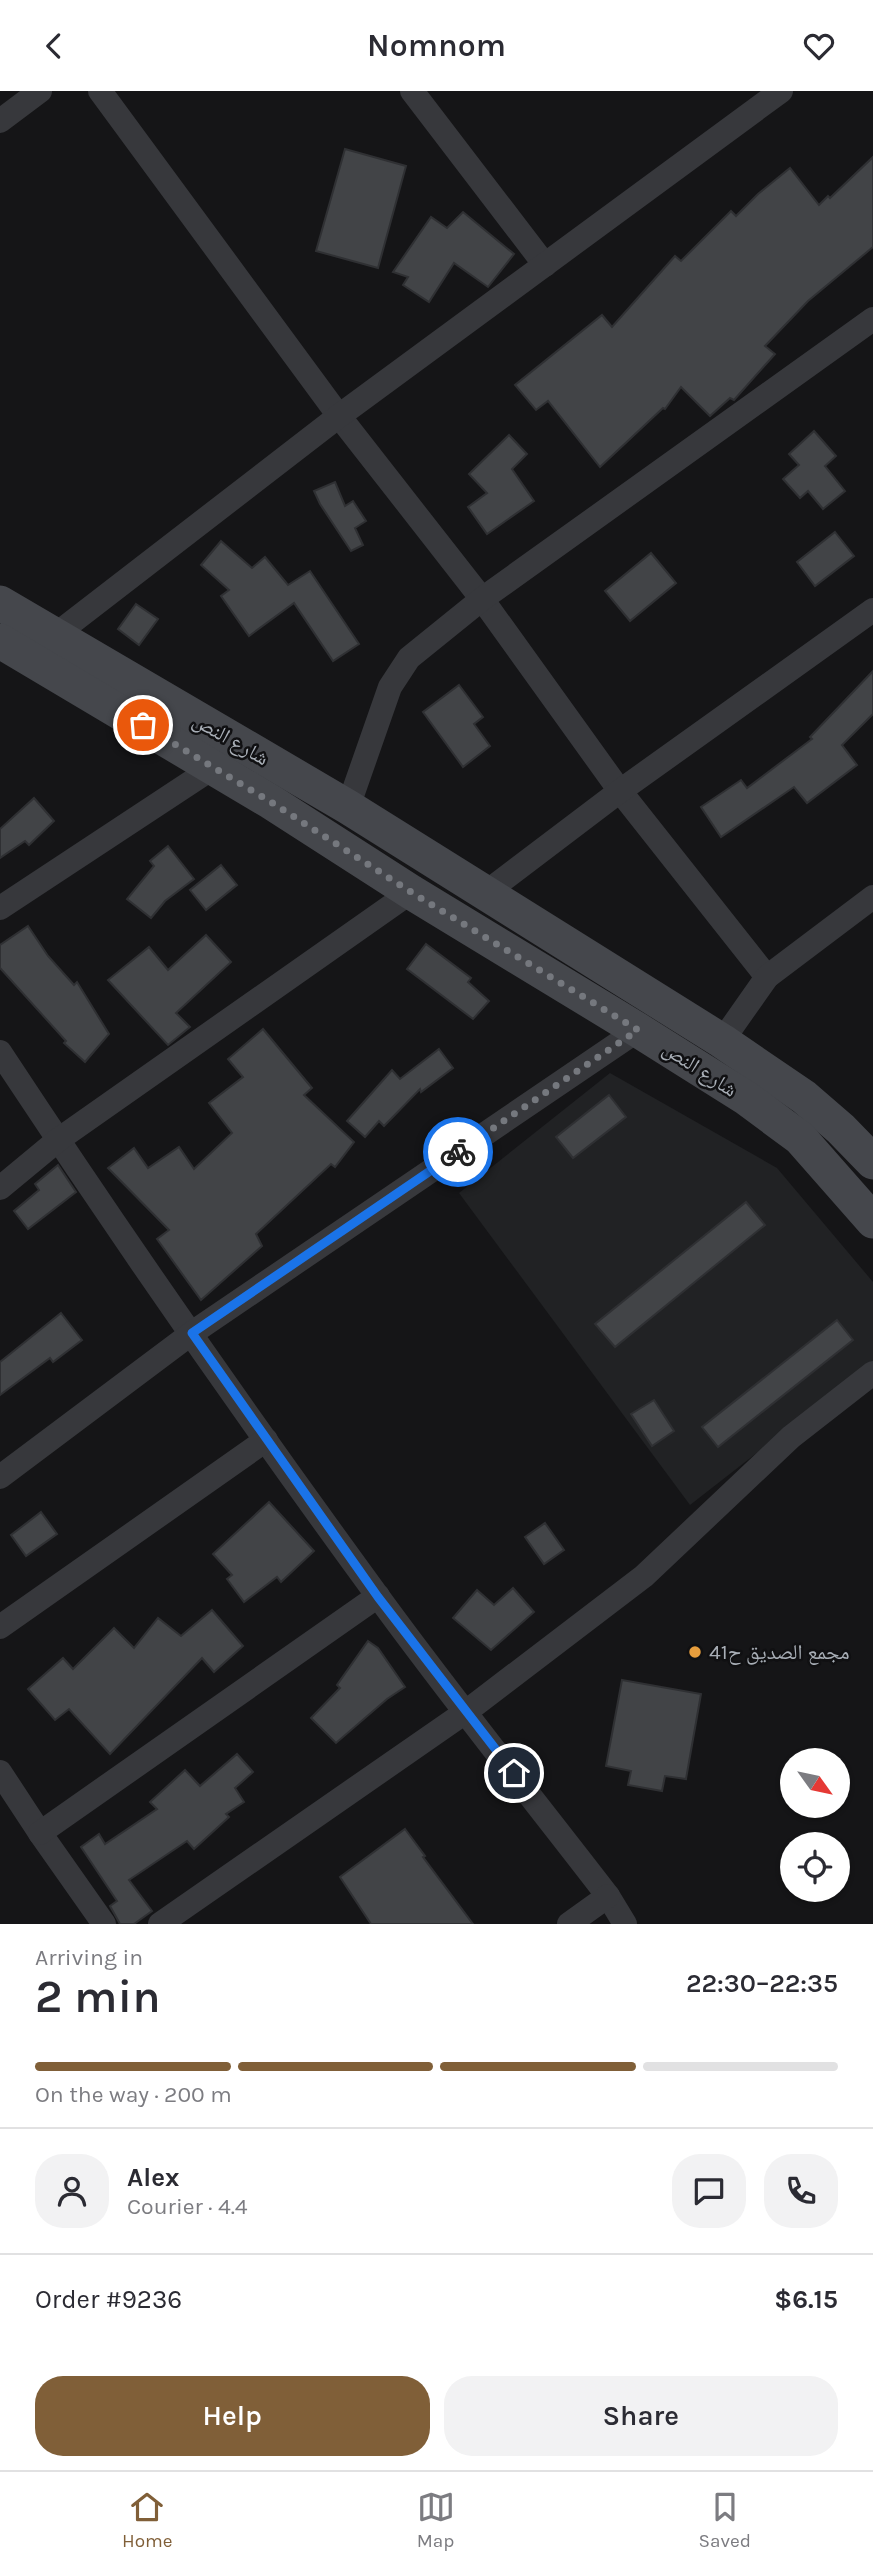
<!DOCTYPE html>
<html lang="en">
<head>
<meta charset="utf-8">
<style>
  :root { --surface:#fff; --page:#f2f2f3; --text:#2b2b33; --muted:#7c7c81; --line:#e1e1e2; --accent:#805f38 }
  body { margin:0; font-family:Karla,"Noto Naskh Arabic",sans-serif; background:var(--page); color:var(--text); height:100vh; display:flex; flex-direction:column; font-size:26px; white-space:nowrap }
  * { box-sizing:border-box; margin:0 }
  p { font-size:23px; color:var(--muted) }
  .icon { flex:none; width:38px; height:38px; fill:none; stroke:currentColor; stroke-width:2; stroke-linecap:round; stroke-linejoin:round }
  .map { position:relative; height:1833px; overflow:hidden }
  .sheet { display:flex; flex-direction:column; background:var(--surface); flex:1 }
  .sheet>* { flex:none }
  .needle { width:46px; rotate:123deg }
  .fabs { position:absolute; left:780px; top:1657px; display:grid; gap:14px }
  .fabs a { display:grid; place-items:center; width:70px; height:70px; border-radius:50%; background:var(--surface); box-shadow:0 2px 5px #0004; font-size:35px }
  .pin { position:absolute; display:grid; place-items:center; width:60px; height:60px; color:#fff; margin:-30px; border:4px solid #fff; border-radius:50%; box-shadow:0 2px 7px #0007 }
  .courier { position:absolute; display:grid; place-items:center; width:70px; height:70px; margin:-35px; border:5px solid #1a73e8; border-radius:50%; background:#fff; color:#222; box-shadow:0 2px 9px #0007 }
  .head em { font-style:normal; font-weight:600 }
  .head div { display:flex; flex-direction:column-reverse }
  .head { display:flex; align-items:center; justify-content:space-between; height:119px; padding:0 35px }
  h1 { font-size:46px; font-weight:600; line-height:52px }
  .bar { display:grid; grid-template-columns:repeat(4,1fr); gap:10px 7px; align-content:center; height:84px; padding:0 35px }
  .bar i { height:9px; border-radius:5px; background:var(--line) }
  .bar .current { background:var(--accent) }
  .bar p { grid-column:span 4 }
  .line { display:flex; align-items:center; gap:18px; padding:0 35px; border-top:2px solid var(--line) }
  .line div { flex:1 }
  .round { display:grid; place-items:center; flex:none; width:74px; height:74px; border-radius:28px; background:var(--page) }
  .cta { display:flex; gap:14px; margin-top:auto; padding:14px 35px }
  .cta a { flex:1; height:80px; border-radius:28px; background:var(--accent); color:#fff; font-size:28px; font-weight:600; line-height:80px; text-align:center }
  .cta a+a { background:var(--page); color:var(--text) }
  header { display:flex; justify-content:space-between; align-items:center; height:91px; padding:0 35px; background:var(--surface); font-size:32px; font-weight:600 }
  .dock { display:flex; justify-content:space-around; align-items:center; height:98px; border-top:2px solid var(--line); background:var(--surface); font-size:19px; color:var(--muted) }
  .dock a { display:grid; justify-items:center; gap:4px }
  .dock .current { color:var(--accent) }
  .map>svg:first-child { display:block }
</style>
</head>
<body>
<header><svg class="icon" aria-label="back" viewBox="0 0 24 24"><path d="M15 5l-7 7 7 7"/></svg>Nomnom<svg class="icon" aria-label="heart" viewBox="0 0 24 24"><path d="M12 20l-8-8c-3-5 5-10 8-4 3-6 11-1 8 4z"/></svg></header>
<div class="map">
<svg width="873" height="1833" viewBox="0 0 873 1833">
  <rect width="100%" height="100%" fill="#151517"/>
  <path fill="#212224" d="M 610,982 L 777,1077 L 873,1191 L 873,1271 L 690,1414 L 459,1102 Z"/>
  <g fill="#424447" stroke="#2f3033" stroke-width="2">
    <path d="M 345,58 L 406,75 L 378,177 L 316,160 Z"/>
    <path d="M 873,66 L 873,156 L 808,210 L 765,255 L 775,263 L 734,309 L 730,307 L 710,325 L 681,296 L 665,318 L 663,317 L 600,376 L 548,310 L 536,319 L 515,294 L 602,224 L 612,236 L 675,165 L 681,170 L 731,120 L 736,125 L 758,103 L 790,77 L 819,114 L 828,105 L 830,107 Z"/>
    <path d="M 463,121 L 514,163 L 488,196 L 454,172 L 429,211 L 403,194 L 408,186 L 393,181 L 431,126 L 447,137 Z"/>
    <path d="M 814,340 L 836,365 L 825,375 L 845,400 L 823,418 L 808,400 L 800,407 L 783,388 L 799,374 L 789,363 Z"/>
    <path d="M 509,344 L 527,363 L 512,378 L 534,410 L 487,443 L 468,416 L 487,402 L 469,383 Z"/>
    <path d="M 335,391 L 345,415 L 353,410 L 366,430 L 355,437 L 363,454 L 351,460 L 320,413 L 314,400 Z"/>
    <path d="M 835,441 L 854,465 L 815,495 L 797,471 Z"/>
    <path d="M 221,450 L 252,477 L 265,466 L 288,494 L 310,480 L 359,553 L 333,570 L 294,512 L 249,545 L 221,505 L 229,499 L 201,474 Z"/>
    <path d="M 651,462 L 676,492 L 630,530 L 605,500 Z"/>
    <path d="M 136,513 L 158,528 L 139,554 L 118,538 Z"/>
    <path d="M 873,580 L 873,623 L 842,654 L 857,674 L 807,712 L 794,696 L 721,746 L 701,716 L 741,689 L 747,697 L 812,648 L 810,646 Z"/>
    <path d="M 459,594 L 483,626 L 474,633 L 490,655 L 463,676 L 423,621 Z"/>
    <path d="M 34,707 L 54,730 L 29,754 L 25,750 L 0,767 L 0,738 Z"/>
    <path d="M 168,755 L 194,788 L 165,810 L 151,827 L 127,808 L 154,775 L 150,770 Z"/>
    <path d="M 221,774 L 237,794 L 206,819 L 190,799 Z"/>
    <path d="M 28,835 L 48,865 L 74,894 L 77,891 L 109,943 L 85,971 L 64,952 L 66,950 L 0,877 L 0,854 Z"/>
    <path d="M 206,844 L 231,871 L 176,922 L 190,936 L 168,954 L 108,889 L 149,856 L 168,879 Z"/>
    <path d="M 426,853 L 471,887 L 468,891 L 489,910 L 473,928 L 407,878 Z"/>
    <path d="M 263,938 L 312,997 L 304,1004 L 354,1051 L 335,1076 L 331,1073 L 256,1143 L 262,1155 L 201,1209 L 157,1148 L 169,1139 L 108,1077 L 134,1057 L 148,1077 L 179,1056 L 194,1078 L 232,1042 L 209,1012 L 243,986 L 228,968 Z"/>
    <path d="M 439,958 L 453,977 L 421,1001 L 420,998 L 384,1035 L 379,1030 L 365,1046 L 347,1030 L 392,979 L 400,988 Z"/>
    <path d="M 609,1004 L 626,1026 L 573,1067 L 556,1046 Z"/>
    <path d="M 58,1074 L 76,1101 L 28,1138 L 14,1120 L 39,1099 L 35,1093 Z"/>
    <path d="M 746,1111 L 765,1134 L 615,1256 L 595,1233 Z"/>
    <path d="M 61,1222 L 82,1249 L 53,1271 L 50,1267 L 0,1304 L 0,1271 Z"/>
    <path d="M 837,1229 L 853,1249 L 718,1356 L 702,1336 Z"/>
    <path d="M 654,1309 L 674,1340 L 652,1355 L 631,1323 Z"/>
    <path d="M 269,1411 L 314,1460 L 281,1491 L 277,1486 L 244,1511 L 227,1488 L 232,1484 L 213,1463 Z"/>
    <path d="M 41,1421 L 57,1443 L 26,1465 L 11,1444 Z"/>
    <path d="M 545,1432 L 564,1459 L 544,1473 L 525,1446 Z"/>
    <path d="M 513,1497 L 534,1521 L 491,1559 L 453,1527 L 477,1499 L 494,1514 Z"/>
    <path d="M 212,1519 L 243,1555 L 214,1581 L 202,1567 L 110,1663 L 69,1618 L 55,1629 L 28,1598 L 63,1567 L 73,1578 L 114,1537 L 134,1557 L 158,1527 L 181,1545 Z"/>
    <path d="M 368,1550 L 378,1557 L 405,1596 L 387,1608 L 336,1652 L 311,1627 L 340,1597 L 337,1594 Z"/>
    <path d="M 622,1589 L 701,1603 L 686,1688 L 665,1685 L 662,1700 L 628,1694 L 631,1680 L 606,1675 Z"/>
    <path d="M 237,1663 L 253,1681 L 235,1697 L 244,1711 L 226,1723 L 229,1726 L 194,1758 L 187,1750 L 129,1789 L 152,1820 L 134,1833 L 120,1833 L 110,1815 L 117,1810 L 81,1756 L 99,1743 L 105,1753 L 157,1718 L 150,1711 L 185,1679 L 200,1695 Z"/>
    <path d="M 405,1738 L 425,1765 L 423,1766 L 473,1833 L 371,1833 L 340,1786 Z"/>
  </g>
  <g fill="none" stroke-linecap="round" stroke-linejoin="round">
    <g stroke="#37383c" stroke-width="24">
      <path d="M 100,0 L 339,325 L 482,508 L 620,700 L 767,886"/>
      <path d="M 412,0 L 545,174"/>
      <path d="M 0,30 L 40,0"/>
      <path d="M 54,545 L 339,325 L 781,0"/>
      <path d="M 348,716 L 390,596 L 409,567 L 482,508 L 873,228"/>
      <path d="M 484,803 L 620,700 L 873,519"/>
      <path d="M 0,817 L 214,676"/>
      <path d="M 722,950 L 767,886 L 873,806"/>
      <path d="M 0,961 C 121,1145 247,1326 377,1504 C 451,1606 531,1705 608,1805 L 625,1833"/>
      <path d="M 0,1097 L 58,1049 L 411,801"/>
      <path d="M 0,1386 L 192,1242 L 638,939"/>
      <path d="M 0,1536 L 266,1349"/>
      <path d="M 0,1681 L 40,1742 L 104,1833"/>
      <path d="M 40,1742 L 378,1505"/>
      <path d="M 160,1833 L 467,1620 L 644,1485 L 791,1346 L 873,1282"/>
      <path d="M 569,1833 L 608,1805"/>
    </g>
    <g stroke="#45474c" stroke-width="35">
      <path d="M 0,512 L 348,716 L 722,950 L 804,1006 L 841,1038 L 873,1071"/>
      <path d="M 0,550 L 271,711 L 411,801 L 638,939 L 746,1007 L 800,1047 L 873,1130"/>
    </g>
  </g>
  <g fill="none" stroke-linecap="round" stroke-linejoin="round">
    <path stroke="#75787e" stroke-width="7" stroke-dasharray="0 12.6" d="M 143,634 L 271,711 L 411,801 L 638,939 L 458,1061"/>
    <path stroke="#1a73e8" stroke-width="9" d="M 458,1061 L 192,1242 L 378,1506 L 514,1682"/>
  </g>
  <circle fill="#e79e3d" stroke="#101012" stroke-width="2.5" cx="695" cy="1561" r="7"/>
  <g text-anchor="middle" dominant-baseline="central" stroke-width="5" stroke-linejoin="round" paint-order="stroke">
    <g font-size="21" fill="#a8aeb6" stroke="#101012">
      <text transform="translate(231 648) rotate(30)">شارع النص</text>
      <text transform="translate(700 978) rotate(33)">شارع النص</text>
    </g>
    <g font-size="21" fill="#a8aeb6" stroke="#101012" text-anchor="start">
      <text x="709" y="1561">مجمع الصديق ح41</text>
    </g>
  </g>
</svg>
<div class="fabs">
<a><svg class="needle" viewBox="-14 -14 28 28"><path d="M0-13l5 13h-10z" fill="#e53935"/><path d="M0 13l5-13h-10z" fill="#7c7c81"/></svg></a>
<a><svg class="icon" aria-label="locate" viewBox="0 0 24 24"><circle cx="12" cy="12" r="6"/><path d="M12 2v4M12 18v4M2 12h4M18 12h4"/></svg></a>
</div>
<div class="pin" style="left:143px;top:634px;background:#ea580c"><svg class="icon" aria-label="bag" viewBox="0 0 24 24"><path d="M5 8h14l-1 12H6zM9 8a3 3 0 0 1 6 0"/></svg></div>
<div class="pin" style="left:514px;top:1682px;background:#1f2937"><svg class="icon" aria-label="home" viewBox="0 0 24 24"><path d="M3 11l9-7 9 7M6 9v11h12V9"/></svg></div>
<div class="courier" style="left:458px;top:1061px"><svg class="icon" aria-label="bike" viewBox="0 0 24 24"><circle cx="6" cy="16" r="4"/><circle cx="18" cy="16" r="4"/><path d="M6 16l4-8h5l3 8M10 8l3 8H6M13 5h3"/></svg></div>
</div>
<section class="sheet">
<div class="head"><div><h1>2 min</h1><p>Arriving in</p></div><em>22:30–22:35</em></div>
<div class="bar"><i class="current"></i><i class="current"></i><i class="current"></i><i></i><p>On the way · 200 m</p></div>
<div class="line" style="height:126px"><a class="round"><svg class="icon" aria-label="person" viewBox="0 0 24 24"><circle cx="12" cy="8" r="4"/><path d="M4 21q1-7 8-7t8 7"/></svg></a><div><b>Alex</b><p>Courier · 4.4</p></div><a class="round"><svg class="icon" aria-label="chat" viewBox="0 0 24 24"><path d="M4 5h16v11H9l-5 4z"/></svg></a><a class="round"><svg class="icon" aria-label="phone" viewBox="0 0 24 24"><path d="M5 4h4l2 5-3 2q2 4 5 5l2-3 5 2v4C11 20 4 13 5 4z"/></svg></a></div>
<div class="line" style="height:91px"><div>Order #9236</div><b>$6.15</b></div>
<div class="cta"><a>Help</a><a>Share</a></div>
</section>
<nav class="dock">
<a class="current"><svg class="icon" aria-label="home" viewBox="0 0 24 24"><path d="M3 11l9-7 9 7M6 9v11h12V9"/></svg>Home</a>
<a><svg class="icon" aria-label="map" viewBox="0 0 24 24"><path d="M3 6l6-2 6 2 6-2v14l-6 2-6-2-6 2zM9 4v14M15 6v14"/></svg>Map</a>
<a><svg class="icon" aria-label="saved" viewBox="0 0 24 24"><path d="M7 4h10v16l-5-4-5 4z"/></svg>Saved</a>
</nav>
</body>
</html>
